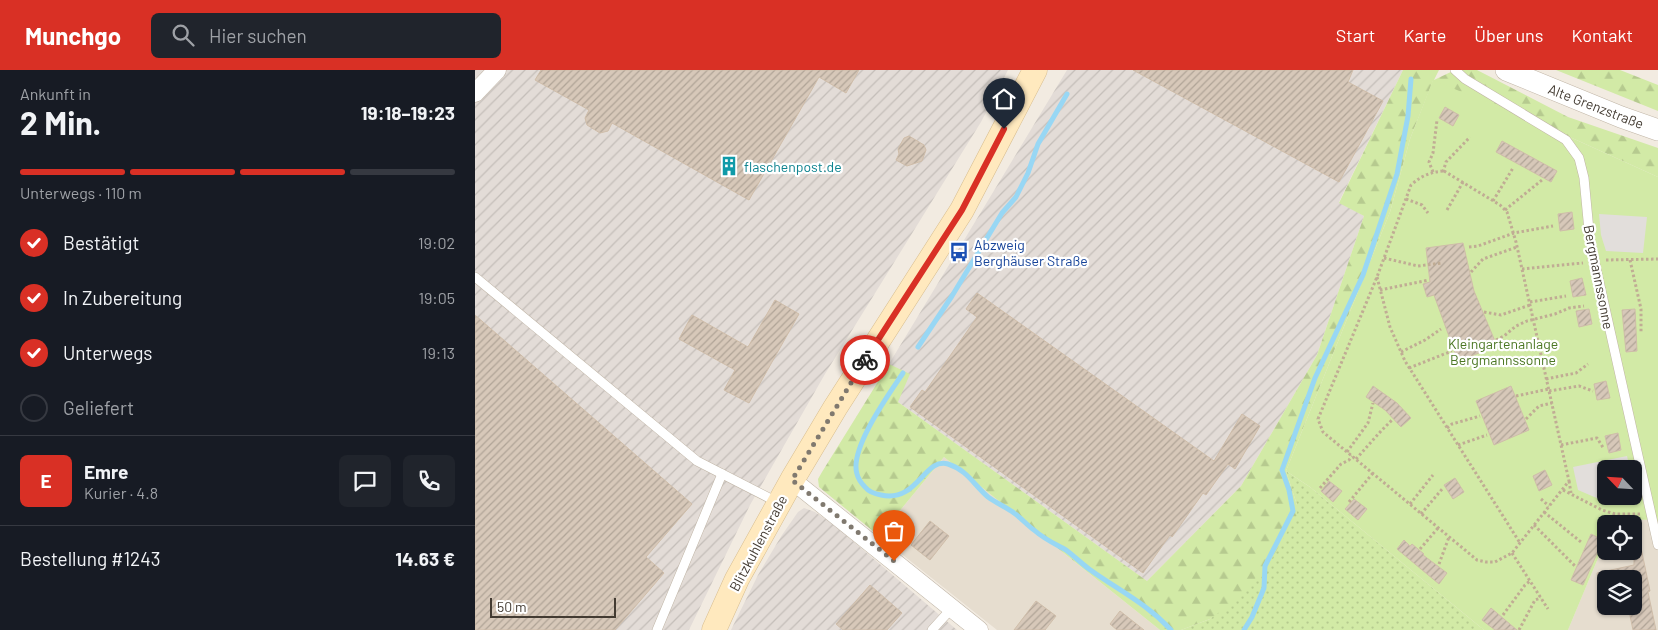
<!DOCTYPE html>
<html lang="de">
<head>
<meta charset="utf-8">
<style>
  :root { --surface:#171b24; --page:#20242c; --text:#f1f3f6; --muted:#9ea1a6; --line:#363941; --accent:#d93025 }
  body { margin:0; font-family:Barlow,sans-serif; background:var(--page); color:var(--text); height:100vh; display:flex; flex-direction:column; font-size:19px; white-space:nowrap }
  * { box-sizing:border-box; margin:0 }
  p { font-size:16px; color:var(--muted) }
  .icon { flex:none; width:28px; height:28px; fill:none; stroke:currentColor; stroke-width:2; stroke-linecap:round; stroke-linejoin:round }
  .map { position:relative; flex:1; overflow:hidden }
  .details { display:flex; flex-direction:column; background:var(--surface); width:475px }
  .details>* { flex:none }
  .needle { width:32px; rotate:295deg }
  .tools { position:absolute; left:1122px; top:390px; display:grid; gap:10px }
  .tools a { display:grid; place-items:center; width:45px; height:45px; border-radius:8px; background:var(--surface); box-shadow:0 1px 4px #0004; font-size:25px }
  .scale { position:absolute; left:15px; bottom:12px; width:126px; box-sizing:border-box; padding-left:5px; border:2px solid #433b32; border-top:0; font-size:14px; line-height:18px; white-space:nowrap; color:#433b32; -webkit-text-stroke:4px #fff; paint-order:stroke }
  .pin { position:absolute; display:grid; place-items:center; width:42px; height:42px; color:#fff; margin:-51px -21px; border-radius:50% 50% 50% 0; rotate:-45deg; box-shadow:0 0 5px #0007 }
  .pin .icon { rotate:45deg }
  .courier { position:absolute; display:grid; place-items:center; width:50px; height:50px; margin:-25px; border:4px solid #d93025; border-radius:50%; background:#fff; color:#222; box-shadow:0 1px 6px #0007 }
  .overview em { font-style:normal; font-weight:700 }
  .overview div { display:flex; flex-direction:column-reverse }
  .overview { display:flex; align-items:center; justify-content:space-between; height:85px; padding:0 20px }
  h1 { font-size:32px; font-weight:700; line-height:38px }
  .bar { display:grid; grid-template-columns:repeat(4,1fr); gap:8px 5px; align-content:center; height:60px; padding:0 20px }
  .bar i { height:6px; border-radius:4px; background:var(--line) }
  .bar .selected { background:var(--accent) }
  .bar p { grid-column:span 4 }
  .line { display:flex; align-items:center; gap:12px; padding:0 20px; border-top:1px solid var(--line) }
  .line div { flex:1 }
  .round { display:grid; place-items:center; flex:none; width:52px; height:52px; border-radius:8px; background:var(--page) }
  ol { padding:0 20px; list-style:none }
  li { display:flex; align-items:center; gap:15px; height:55px }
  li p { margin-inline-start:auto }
  li .icon { padding:5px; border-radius:50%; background:var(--accent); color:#fff; stroke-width:4 }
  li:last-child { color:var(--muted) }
  li i { width:28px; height:28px; border:2px solid var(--line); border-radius:50% }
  header { display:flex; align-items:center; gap:30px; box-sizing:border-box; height:70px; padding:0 25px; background:var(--accent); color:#fff }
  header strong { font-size:24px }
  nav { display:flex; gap:28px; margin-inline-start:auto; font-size:18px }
  .search { width:350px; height:45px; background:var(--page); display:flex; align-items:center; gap:12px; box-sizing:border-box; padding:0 18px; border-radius:8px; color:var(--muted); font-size:19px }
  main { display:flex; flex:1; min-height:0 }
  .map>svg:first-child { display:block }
</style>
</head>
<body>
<header>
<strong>Munchgo</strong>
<div class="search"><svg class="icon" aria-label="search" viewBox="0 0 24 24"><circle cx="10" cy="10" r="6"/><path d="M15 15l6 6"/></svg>Hier suchen</div>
<nav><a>Start</a><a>Karte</a><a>Über uns</a><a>Kontakt</a></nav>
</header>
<main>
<section class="details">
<div class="overview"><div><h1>2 Min.</h1><p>Ankunft in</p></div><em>19:18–19:23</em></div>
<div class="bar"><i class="selected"></i><i class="selected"></i><i class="selected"></i><i></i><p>Unterwegs · 110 m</p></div>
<ol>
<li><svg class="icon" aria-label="check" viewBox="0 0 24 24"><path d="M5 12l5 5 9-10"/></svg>Bestätigt<p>19:02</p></li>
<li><svg class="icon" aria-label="check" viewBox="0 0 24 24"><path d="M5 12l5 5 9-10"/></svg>In Zubereitung<p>19:05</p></li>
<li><svg class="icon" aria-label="check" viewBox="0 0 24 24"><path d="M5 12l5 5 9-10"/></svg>Unterwegs<p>19:13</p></li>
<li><i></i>Geliefert</li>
</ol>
<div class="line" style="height:90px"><b class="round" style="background:var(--accent);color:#fff">E</b><div><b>Emre</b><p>Kurier · 4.8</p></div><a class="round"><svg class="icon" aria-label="chat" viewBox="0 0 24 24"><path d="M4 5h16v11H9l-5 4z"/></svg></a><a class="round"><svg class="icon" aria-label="phone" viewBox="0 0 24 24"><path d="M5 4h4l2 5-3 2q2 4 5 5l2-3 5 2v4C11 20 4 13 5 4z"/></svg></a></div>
<div class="line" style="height:65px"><div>Bestellung #1243</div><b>14.63 €</b></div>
</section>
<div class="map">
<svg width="1183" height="560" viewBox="0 0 1183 560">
  <defs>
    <pattern id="industrial-furrows" width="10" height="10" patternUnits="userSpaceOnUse" patternTransform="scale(1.25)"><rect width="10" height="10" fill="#e3dcd7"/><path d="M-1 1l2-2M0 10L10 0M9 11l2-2" fill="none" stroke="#c4beb9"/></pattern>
    <pattern id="grass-dots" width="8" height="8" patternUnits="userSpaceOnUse" patternTransform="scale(1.25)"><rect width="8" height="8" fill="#d2eaa6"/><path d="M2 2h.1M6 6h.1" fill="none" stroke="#b6ca8f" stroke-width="1.8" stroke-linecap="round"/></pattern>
    <pattern id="forest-firs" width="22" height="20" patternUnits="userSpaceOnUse" patternTransform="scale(1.25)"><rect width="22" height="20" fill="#d2eaa6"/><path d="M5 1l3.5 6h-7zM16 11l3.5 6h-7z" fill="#b6ca8f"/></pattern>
    <pattern id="building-hatch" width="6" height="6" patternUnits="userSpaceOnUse" patternTransform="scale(1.25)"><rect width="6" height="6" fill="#d7c8b9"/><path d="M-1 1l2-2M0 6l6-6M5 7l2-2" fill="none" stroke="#b0a497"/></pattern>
  </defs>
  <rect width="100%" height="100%" fill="#f2ebe1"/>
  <g fill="#e6ddcf" fill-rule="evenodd">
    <path d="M 469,387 L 685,560 L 522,560 L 404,466 Z"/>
    <path d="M 1140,449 L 1179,450 L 1183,466 L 1183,560 L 1093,560 L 1131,469 L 1131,481 L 1159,481 L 1159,454 L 1138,454 ZM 1131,509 L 1159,509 L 1159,536 L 1131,536 Z"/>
  </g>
  <g fill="url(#industrial-furrows)">
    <path d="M 0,0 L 533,0 L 506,52 L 350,304 L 275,435 L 214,560 L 0,560 Z"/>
    <path d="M 592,0 L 928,0 L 864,132 L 889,146 L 842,285 L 766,416 L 672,511 L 423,332 L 414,294 Z"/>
    <path d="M 329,438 L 340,442 L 359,455 L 482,560 L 256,560 L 283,505 L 307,465 L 323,442 Z"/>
  </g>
  <path fill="url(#grass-dots)" d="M 811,401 L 835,417 L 1009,560 L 706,560 L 735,549 L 822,435 Z"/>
  <g fill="url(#forest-firs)">
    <path d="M 928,0 L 964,0 L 959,10 L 980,0 L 1002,0 L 1093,47 L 1183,78 L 1183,107 L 1097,68 L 958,11 L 935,69 L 915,142 L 811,401 L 822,435 L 822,445 L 796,490 L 764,528 L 735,549 L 706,560 L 685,560 L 469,387 L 404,466 L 344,417 L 343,409 L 347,402 L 414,294 L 435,304 L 423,332 L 672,511 L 766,416 L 842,285 L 889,146 L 864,133 Z"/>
    <path d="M 1081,0 L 1145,0 L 1183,15 L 1183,41 Z"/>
  </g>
  <path fill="#d2eaa6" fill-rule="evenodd" d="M 958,10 L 1097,68 L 1183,107 L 1183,466 L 1179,450 L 1140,449 L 1138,454 L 1131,454 L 1131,469 L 1093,560 L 1009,560 L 835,417 L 811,401 L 915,142 L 935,69 ZM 1131,399 L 1159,399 L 1159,426 L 1131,426 Z"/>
  <g fill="#e2dedb">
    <path d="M 1124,144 L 1172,147 L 1168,183 L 1131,181 L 1126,165 Z"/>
    <path d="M 1152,386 L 1155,399 L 1131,399 L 1131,426 L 1156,426 L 1156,430 L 1131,432 L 1103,420 L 1098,397 Z"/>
  </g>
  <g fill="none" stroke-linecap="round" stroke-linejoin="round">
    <g stroke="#98d7f4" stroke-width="5">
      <path d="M 443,277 L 477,226 L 527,143 L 541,127 L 553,103 L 563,74 L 592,24"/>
      <path d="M 428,303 C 414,324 374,379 382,404 C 383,408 387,414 390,417 C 394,422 400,424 406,425 C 443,433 449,387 473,394 C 492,400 499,415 513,427 C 521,433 531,437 539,443 C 546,448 552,455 559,460 C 569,469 580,474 591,480 C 599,486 606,493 614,499 C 643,520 671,533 696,560"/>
      <path d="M 769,560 L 777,547 L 789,518 L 790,496 L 818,441 L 814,420 L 807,400 L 840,308 L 888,205 L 922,104 L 933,46 L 936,9"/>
    </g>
  </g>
  <g fill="url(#building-hatch)" stroke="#cfbda9">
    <path d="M 66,0 L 384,0 L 371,23 L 344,7 L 274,130 L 137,53 L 133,61 L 125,63 L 112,55 L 110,48 L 114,40 L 60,10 Z"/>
    <path d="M 658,0 L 878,0 L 873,12 L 908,31 L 864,112 Z"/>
    <path d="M 970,37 L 984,45 L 978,56 L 964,48 Z"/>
    <path d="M 434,66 L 449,75 L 451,80 L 447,91 L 432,96 L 421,90 L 424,84 L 423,79 L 429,68 Z"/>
    <path d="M 1027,71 L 1082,101 L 1076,112 L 1021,82 Z"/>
    <path d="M 1097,142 L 1099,159 L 1085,161 L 1083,144 Z"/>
    <path d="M 988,173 L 999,221 L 1022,276 L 983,291 L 959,225 L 952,227 L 948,214 L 955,212 L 951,178 Z"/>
    <path d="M 1107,208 L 1111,225 L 1098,227 L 1095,211 Z"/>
    <path d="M 502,223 L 739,391 L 767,344 L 785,356 L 760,399 L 753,394 L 731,425 L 728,423 L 697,467 L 695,465 L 668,503 L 435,337 L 447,320 L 450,322 L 502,247 L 491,239 Z"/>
    <path d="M 300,230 L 324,244 L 274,333 L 249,320 L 260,300 L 204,269 L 217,245 L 273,277 Z"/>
    <path d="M 1114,239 L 1117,254 L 1104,257 L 1101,241 Z"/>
    <path d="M 1160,239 L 1162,281 L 1151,282 L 1147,240 Z"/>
    <path d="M 0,245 L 217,434 L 171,487 L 189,503 L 140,560 L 0,560 Z"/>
    <path d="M 1131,311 L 1135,328 L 1122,330 L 1119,314 Z"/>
    <path d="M 898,316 L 922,333 L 936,348 L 926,357 L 910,340 L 891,327 Z"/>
    <path d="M 1036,316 L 1054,360 L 1019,375 L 1001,331 Z"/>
    <path d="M 1143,363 L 1146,380 L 1134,383 L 1130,366 Z"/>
    <path d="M 1070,400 L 1077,415 L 1064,421 L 1058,406 Z"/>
    <path d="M 980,408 L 989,422 L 978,429 L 969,415 Z"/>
    <path d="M 854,411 L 867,421 L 858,432 L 846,421 Z"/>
    <path d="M 879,429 L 892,439 L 883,450 L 870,439 Z"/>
    <path d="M 455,451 L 474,466 L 455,490 L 436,475 Z"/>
    <path d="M 1116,464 L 1128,470 L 1108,515 L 1096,510 Z"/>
    <path d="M 929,470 L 935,476 L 937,474 L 949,484 L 948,485 L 972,503 L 964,514 L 922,479 Z"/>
    <path d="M 1165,473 L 1175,521 L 1173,522 L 1181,560 L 1158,560 L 1153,536 L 1159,536 L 1159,509 L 1123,509 L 1122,503 L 1159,495 L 1159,474 Z"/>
    <path d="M 395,515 L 427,543 L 412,560 L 368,560 L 361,554 Z"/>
    <path d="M 561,531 L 581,546 L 570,560 L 539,560 Z"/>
    <path d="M 1016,538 L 1042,560 L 1020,560 L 1007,550 Z"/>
    <path d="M 645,541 L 669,560 L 642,560 L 635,554 Z"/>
  </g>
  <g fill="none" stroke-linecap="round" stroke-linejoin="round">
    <defs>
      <g id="service">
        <path d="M 980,0 L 990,9 L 1091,70 L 1104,88 L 1109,108 L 1115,171 L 1183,475"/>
        <path d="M 0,207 L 222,391 L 304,433"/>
        <path d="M 182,560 L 247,404"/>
        <path d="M 457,560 L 477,538"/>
      </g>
      <g id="minor">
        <path d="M 0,23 L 22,0"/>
        <path d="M 317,410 L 504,560"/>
      </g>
      <path id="tertiary" d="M 1031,0 L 1146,47 L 1183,60"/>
      <path id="secondary" d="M 239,560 L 262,509 L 317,410 L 360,338 L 487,140 L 560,0"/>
    </defs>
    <use href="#service" stroke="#c0b5a6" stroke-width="10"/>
    <use href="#minor" stroke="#c0b5a6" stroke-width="19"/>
    <use href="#tertiary" stroke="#c0b5a6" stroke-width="22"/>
    <use href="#secondary" stroke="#d8be8f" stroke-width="25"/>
    <g stroke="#c0ac94" stroke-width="3" stroke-dasharray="2.5 2.5" stroke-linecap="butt">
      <path d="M 969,101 L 1025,135 L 1032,142 L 1041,172 L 1094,411 L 1037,483 L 1020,492 L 1011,492 L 1002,490 L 848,362 L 843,349 L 902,207 L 936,115 C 946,106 955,102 969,101 Z"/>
      <path d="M 958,102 L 954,92 L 958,83 L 962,50"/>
      <path d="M 968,102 L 971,92 L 995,67"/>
      <path d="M 931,129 L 947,135 L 953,143"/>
      <path d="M 1018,131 L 1038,98"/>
      <path d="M 972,140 L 988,112"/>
      <path d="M 1030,140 L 1067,110"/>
      <path d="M 994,177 L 1003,176 L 1039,163 L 1078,156"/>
      <path d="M 909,188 L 943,196 L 967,193"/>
      <path d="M 1131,190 L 1183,189"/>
      <path d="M 1155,190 L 1166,239 L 1166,262"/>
      <path d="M 1047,199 L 1108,193"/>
      <path d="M 996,202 L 1008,189 L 1042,177"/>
      <path d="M 902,207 L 915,257 L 930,291 L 1045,473"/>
      <path d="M 905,220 L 954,210"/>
      <path d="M 1055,232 L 1091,226"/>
      <path d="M 1009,242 L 1026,245 L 1055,235"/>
      <path d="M 1021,270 L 1029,266 L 1041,256 L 1052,251 L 1080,244 L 1094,238 L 1109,236"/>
      <path d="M 926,282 L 950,270 L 966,259"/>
      <path d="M 934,298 L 977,281"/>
      <path d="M 1071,309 L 1101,303 L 1113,294"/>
      <path d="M 1074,321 L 1104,316 L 1118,321"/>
      <path d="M 1041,326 L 1074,319"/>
      <path d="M 1051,349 L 1064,336 L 1077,333"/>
      <path d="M 972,358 L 977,354 L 1005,346"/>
      <path d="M 983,375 L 1012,365"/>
      <path d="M 1086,375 L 1122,368 L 1129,379"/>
      <path d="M 872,382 L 893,353 L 898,333"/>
      <path d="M 881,389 L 906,361 L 917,350"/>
      <path d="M 1094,411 L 1096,423"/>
      <path d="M 845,418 L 866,394 L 874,390 L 877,386"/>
      <path d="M 1088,420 L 1127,440 L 1140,444 L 1165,444"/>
      <path d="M 1066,429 L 1074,436"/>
      <path d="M 874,432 L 898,403"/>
      <path d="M 935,434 L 958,405"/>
      <path d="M 1069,442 L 1106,472"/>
      <path d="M 946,444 L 968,418"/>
      <path d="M 1059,455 L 1101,497"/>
      <path d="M 945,479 L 963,458"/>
      <path d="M 1037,483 L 1073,539"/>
      <path d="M 964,494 L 974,467"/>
      <path d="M 1028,545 L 1050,515 L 1055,511"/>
      <path d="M 1044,560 L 1060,530 L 1066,528"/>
    </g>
    <use href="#service" stroke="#fff" stroke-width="9"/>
    <use href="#minor" stroke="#fff" stroke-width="18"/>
    <use href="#tertiary" stroke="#fff" stroke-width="21"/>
    <use href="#secondary" stroke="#ffe9be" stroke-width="24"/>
  </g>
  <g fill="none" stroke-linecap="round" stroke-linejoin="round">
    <path stroke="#80796f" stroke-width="5" stroke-dasharray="0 9" d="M 390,290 L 317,410 L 419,491"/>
    <path stroke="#d93025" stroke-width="6" d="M 390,290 L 487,140 L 529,59"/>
  </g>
  <defs>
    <symbol id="building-bare" viewBox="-9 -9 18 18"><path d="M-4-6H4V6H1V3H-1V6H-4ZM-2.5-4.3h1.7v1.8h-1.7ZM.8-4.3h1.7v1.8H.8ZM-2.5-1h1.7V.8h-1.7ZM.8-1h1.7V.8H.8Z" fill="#0f9aa8" stroke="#fff" stroke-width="2.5" paint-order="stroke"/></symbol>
    <symbol id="bus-bare" viewBox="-9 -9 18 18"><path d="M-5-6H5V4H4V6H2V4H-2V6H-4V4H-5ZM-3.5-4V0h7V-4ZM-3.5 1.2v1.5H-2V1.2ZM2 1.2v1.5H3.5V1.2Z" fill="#1a4fb4" stroke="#fff" stroke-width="2.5" paint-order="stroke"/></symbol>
  </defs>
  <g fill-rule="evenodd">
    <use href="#building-bare" x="240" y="82" width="28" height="28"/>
    <use href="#bus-bare" x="470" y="168" width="28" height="28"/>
  </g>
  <g text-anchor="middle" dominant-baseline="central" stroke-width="4.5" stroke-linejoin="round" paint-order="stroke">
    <g font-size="14" fill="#433b32" stroke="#fff">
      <text transform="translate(1121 36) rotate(21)">Alte Grenzstraße</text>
      <text transform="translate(1124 207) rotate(79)">Bergmannssonne</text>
      <text transform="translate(283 473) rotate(-62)">Blitzkuhlenstraße</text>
    </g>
    <g font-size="14" fill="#0d838f" stroke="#fff" text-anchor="start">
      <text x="269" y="96">flaschenpost.de</text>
    </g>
    <g font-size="14" fill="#164399" stroke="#fff" text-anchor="start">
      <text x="499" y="174">Abzweig<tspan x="499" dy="16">Berghäuser Straße</tspan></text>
    </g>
    <g font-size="14" fill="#4b7723" stroke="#fff">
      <text x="1028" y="273">Kleingartenanlage<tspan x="1028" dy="16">Bergmannssonne</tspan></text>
    </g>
  </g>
</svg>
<div class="tools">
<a><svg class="needle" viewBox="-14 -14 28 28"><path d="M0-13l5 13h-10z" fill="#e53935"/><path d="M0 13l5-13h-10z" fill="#9ea1a6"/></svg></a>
<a><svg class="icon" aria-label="locate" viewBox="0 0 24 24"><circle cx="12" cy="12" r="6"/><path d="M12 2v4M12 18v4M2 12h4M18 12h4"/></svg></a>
<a><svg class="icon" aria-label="layers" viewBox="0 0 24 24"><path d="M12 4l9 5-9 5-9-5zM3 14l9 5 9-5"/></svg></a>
</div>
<div class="scale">50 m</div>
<div class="pin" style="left:419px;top:491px;background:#ea580c"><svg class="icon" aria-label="bag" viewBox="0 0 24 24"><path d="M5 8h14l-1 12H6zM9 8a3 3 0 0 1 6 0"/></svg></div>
<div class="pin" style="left:529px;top:59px;background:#1f2937"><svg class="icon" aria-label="home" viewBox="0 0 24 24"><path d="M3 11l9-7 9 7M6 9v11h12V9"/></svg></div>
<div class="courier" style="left:390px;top:290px"><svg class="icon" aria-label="bike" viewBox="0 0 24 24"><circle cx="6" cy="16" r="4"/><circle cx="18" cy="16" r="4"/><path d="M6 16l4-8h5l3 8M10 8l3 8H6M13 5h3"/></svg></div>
</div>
</main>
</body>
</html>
